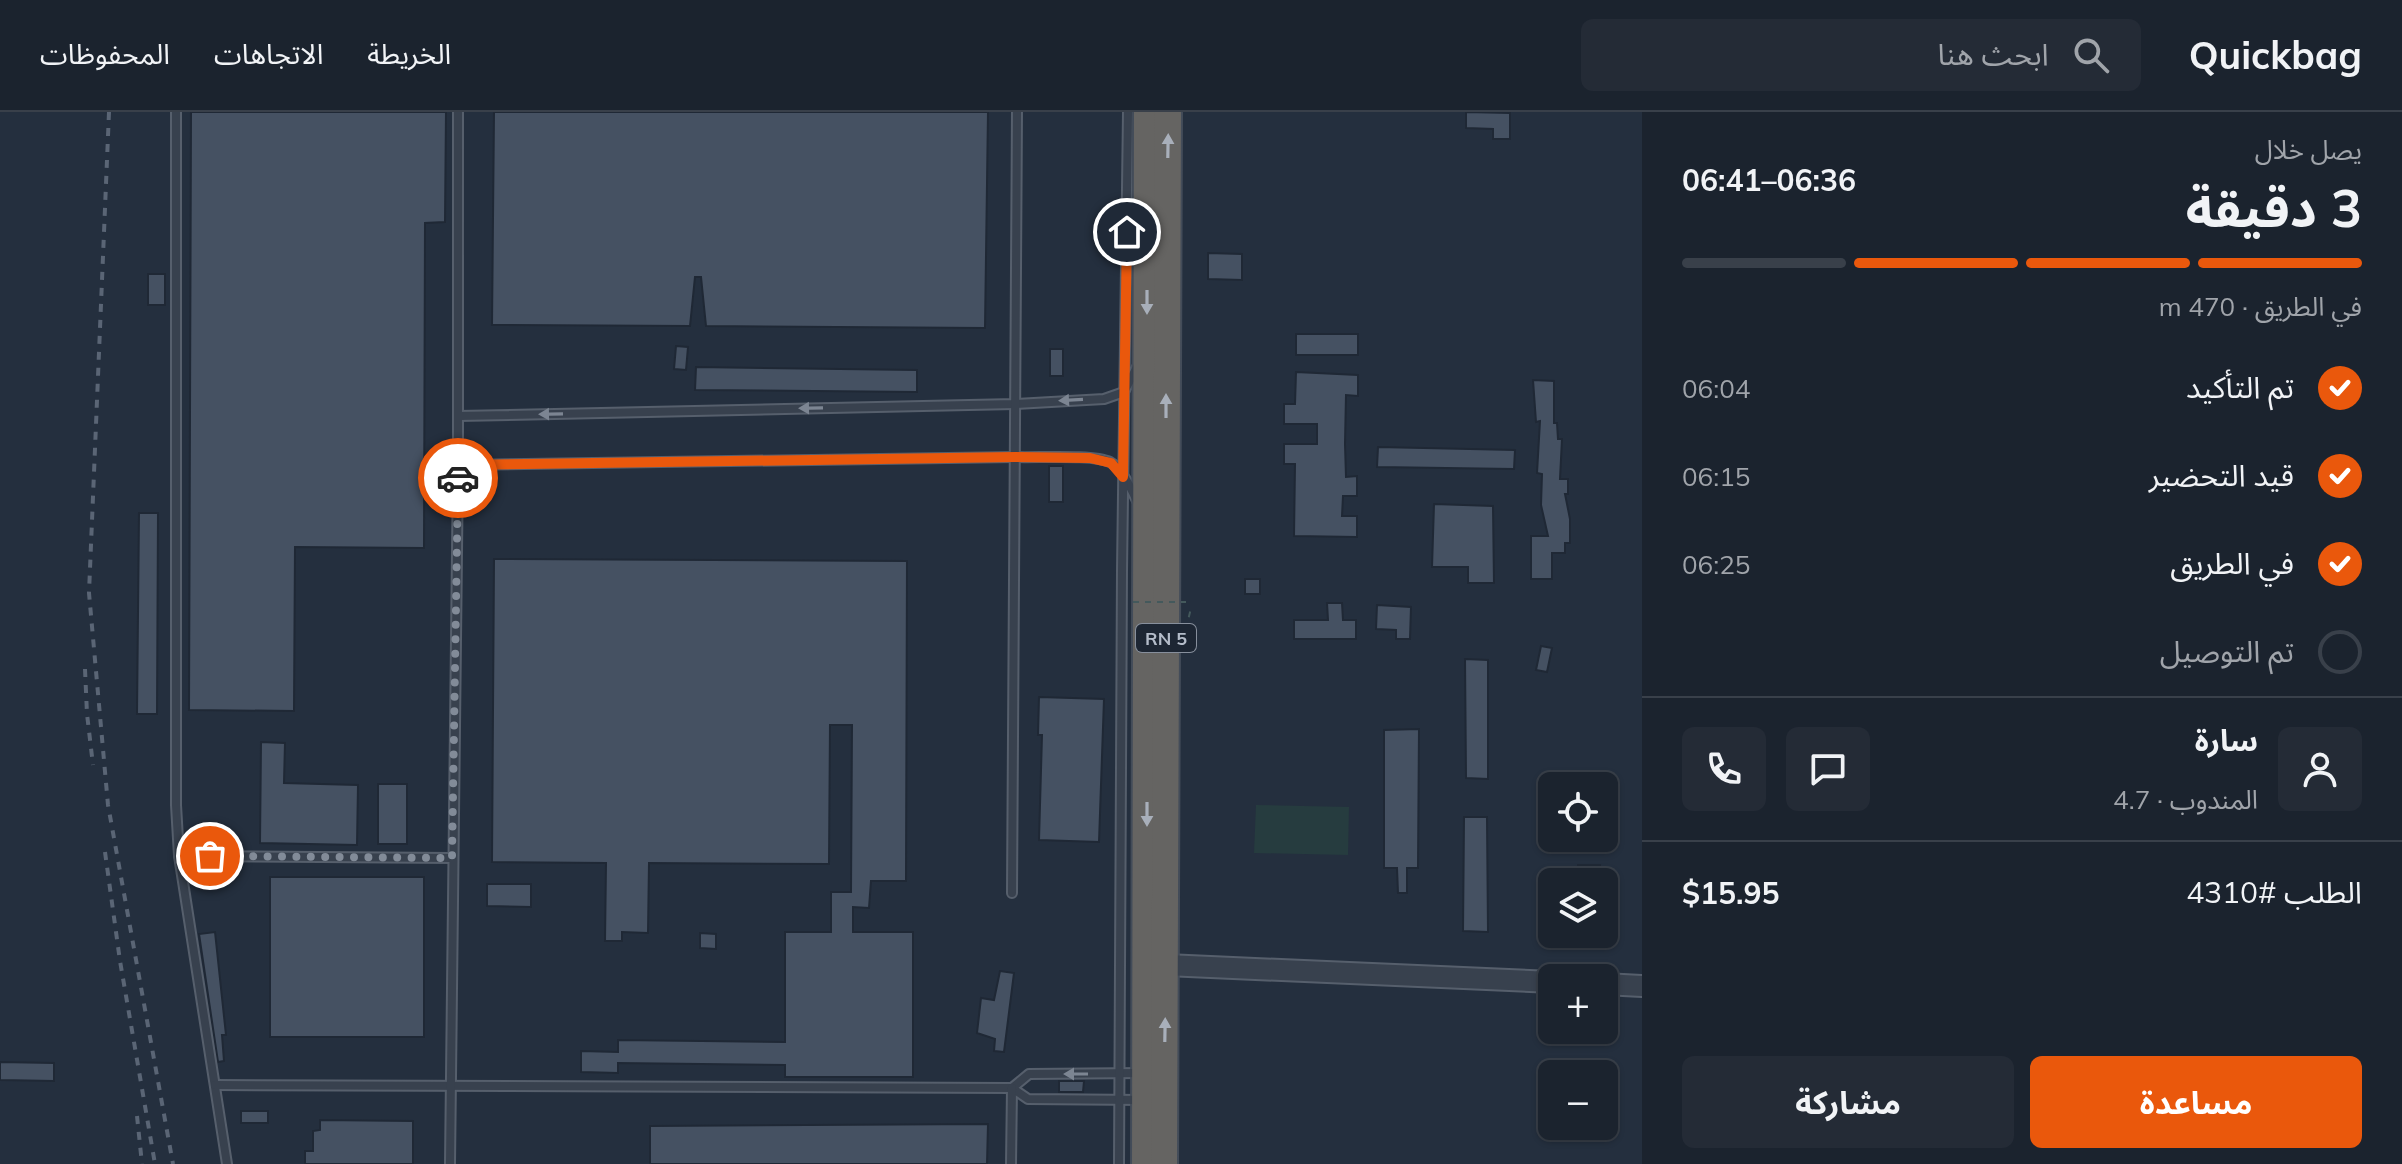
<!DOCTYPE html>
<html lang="ar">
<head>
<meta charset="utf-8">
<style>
  :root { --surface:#1b232e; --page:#242b36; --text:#f1f3f6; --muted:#a0a4aa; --line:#39404a; --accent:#ea580c }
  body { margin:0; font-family:Mulish,"Noto Sans Arabic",sans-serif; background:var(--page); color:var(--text); direction:rtl; height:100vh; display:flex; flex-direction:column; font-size:30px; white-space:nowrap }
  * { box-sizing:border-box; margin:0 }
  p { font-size:26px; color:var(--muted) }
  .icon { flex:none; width:44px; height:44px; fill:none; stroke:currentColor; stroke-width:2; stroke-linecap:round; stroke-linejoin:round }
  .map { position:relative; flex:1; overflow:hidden; direction:ltr }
  .details { display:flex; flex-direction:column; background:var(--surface); width:760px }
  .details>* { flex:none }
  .controls { position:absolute; left:1538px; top:660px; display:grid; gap:16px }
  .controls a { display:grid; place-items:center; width:80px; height:80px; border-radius:12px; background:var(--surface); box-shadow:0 2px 6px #0004,0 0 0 2px var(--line); font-size:40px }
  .pin { position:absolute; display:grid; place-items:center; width:68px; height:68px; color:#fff; margin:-34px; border:4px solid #fff; border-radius:50%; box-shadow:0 2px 8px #0007 }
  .courier { position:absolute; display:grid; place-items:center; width:80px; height:80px; margin:-40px; border:6px solid #ea580c; border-radius:50%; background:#fff; color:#222; box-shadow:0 2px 10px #0007 }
  .head em { font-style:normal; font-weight:700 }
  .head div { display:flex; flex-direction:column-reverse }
  .head { display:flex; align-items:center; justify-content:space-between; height:136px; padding:0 40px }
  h1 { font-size:52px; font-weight:700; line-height:60px }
  .bar { display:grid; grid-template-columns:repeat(4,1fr); gap:12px 8px; align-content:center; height:96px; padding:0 40px }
  .bar i { height:10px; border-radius:6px; background:var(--line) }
  .bar .selected { background:var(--accent) }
  .bar p { grid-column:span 4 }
  .line { display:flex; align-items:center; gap:20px; padding:0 40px; border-top:2px solid var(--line) }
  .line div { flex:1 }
  .round { display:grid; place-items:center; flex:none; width:84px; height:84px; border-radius:12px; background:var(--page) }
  ol { padding:0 40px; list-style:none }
  li { display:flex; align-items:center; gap:24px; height:88px }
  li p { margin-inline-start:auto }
  li .icon { padding:8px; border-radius:50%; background:var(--accent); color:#fff; stroke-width:4 }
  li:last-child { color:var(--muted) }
  li i { width:44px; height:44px; border:4px solid var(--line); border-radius:50% }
  .cta { display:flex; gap:16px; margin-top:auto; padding:16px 40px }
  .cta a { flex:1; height:92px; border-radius:12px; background:var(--accent); color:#fff; font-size:32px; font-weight:700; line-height:92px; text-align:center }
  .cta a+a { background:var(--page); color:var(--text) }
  header { display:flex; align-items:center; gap:48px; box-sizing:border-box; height:112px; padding:0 40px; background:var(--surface); border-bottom:2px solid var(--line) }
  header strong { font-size:38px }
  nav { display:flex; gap:44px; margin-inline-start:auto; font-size:28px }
  .search { width:560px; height:72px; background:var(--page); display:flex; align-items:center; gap:20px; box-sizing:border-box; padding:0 28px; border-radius:12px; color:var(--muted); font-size:30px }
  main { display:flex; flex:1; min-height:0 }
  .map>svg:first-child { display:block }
</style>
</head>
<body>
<header>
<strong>Quickbag</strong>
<div class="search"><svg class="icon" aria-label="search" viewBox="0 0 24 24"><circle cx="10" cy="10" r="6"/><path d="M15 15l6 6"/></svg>ابحث هنا</div>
<nav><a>الخريطة</a><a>الاتجاهات</a><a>المحفوظات</a></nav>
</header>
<main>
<section class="details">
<div class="head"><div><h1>3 دقيقة</h1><p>يصل خلال</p></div><em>06:36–06:41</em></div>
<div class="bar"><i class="selected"></i><i class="selected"></i><i class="selected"></i><i></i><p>في الطريق · 470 m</p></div>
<ol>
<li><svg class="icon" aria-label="check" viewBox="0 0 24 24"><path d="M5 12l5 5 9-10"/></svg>تم التأكيد<p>06:04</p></li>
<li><svg class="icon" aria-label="check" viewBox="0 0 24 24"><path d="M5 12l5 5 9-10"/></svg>قيد التحضير<p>06:15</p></li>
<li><svg class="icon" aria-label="check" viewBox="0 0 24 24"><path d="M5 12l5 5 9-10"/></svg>في الطريق<p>06:25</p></li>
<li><i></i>تم التوصيل</li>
</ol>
<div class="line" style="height:144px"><a class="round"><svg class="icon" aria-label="person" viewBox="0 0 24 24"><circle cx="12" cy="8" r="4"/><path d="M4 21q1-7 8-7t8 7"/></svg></a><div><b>سارة</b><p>المندوب · 4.7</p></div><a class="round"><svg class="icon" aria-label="chat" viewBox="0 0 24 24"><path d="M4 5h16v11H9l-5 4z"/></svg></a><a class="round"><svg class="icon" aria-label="phone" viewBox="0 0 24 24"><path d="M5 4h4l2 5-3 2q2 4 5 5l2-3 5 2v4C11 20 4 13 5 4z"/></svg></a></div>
<div class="line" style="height:104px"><div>الطلب #4310</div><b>$15.95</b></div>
<div class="cta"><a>مساعدة</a><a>مشاركة</a></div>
</section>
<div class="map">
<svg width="1642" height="1052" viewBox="0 0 1642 1052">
  <rect width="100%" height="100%" fill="#242f3e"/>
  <path fill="#263c3f" d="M 1256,693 L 1349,695 L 1348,743 L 1254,741 Z"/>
  <g fill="#455162" stroke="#1f2835" stroke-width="2">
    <path d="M 191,0 L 446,0 L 445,110 L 425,111 L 424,436 L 295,435 L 294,599 L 189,598 Z"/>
    <path d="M 494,0 L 988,0 L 985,216 L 706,214 L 701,165 L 695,165 L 690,214 L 492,213 Z"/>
    <path d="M 1466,0 L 1510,1 L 1510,27 L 1493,27 L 1493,17 L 1466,16 Z"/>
    <path d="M 1208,141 L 1242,142 L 1242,168 L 1208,167 Z"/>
    <rect x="148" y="162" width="17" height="31"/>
    <rect x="1296" y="222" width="62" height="21"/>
    <path d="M 676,234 L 688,235 L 686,258 L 674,257 Z"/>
    <rect x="1050" y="237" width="13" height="27"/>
    <path d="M 696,255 L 917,258 L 917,280 L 695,278 Z"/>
    <path d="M 1296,260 L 1358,263 L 1358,284 L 1346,283 L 1345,332 L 1346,365 L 1357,364 L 1357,384 L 1343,384 L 1342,404 L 1357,404 L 1357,425 L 1294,424 L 1295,352 L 1284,352 L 1284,332 L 1317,332 L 1317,312 L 1284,312 L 1284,292 L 1295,292 Z"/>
    <path d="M 1533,268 L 1554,269 L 1554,311 L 1557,311 L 1558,327 L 1562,327 L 1560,367 L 1568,367 L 1568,382 L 1565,382 L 1570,407 L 1570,431 L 1565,431 L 1565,441 L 1552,441 L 1552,467 L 1531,467 L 1531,424 L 1548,424 L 1541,393 L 1542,362 L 1537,361 L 1540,309 L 1536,310 Z"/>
    <path d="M 1378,335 L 1515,338 L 1514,357 L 1377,355 Z"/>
    <rect x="1049" y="354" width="14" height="36"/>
    <path d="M 1434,392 L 1493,394 L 1494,471 L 1468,471 L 1468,455 L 1432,455 Z"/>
    <path d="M 139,401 L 158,401 L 157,602 L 137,602 Z"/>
    <path d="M 494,447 L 907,449 L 906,769 L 871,769 L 869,796 L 853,795 L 853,820 L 913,820 L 913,965 L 785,965 L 785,953 L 618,951 L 618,961 L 581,960 L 581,939 L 618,940 L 618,928 L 785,930 L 785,820 L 831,820 L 831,780 L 851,780 L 852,613 L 830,613 L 829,752 L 649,751 L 648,821 L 622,820 L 622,829 L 605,829 L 606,751 L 492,750 Z"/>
    <rect x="1245" y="467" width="15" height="15"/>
    <path d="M 1327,491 L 1342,491 L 1343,508 L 1356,508 L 1356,527 L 1294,527 L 1294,508 L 1328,508 Z"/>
    <path d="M 1377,493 L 1411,495 L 1410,527 L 1396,527 L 1396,518 L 1376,517 Z"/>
    <path d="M 1541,534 L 1552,536 L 1547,560 L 1536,558 Z"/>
    <path d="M 1465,547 L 1488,548 L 1488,667 L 1466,666 Z"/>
    <path d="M 1039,585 L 1104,587 L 1099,730 L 1039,728 L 1042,623 L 1038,623 Z"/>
    <path d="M 1419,617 L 1418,756 L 1407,756 L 1407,781 L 1398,781 L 1397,756 L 1384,756 L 1384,618 Z"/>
    <path d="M 261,630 L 285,631 L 284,671 L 358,673 L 357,733 L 260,731 Z"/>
    <rect x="378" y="672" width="29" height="60"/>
    <path d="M 1464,705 L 1487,705 L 1488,820 L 1463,819 Z"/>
    <path d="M 1578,753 L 1600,753 L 1599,770 L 1570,770 L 1570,757 L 1578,757 Z"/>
    <rect x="270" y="765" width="154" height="160"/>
    <path d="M 487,772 L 531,772 L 531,795 L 487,794 Z"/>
    <path d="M 215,820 L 226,923 L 222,923 L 224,949 L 218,950 L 199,822 Z"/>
    <path d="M 700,821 L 716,822 L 716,837 L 700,836 Z"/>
    <path d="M 1000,859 L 1014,861 L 1004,940 L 994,939 L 995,927 L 977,921 L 981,886 L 994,888 Z"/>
    <path d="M 0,950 L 54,951 L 54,969 L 0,968 Z"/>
    <path d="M 1059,969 L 1084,969 L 1083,980 L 1059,980 Z"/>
    <rect x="241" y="999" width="27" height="12"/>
    <path d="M 320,1008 L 413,1009 L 413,1052 L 305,1052 L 305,1039 L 313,1039 L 313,1019 L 320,1018 Z"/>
    <path d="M 988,1012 L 987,1052 L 650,1052 L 650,1014 Z"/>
  </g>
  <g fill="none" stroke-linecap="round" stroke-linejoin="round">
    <defs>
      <g id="service">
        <path d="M 176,0 L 176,693 L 179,744 L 227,1052"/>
        <path d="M 458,304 L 1015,292 L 1104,287 L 1124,280 L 1138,253"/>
        <path d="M 458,353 L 1015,345 C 1036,346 1093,342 1110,350 C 1123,357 1132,379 1138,391"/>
        <path d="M 179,744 L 452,746"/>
        <path d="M 1012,781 L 1017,0"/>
        <path d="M 215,973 L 1012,976 L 1028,987 L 1142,988"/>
        <path d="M 1012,976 L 1029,962 L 1142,961"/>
        <path d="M 450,1052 L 458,353 L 458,0"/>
        <path d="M 1011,1052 L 1012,976"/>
        <path d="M 1119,1052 L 1122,459 L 1128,0"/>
      </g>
      <g id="tertiary">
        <path d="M 1166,853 L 1552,870"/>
        <path d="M 1604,872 L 1642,874"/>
      </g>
      <g id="trunk">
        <path d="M 1145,1052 L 1147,0"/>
        <path d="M 1164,1052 L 1168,0"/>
      </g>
    </defs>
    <use href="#service" stroke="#565f6c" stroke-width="12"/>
    <use href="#tertiary" stroke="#565f6c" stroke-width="24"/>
    <use href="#trunk" stroke="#434c59" stroke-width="30"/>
    <path stroke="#44595c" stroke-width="2" stroke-dasharray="6 6" stroke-linecap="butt" d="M 1186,517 L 1191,496"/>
    <use href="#service" stroke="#38414e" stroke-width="8"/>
    <use href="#tertiary" stroke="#38414e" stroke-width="20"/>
    <use href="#trunk" stroke="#656462" stroke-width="26"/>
    <g stroke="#5a6575" stroke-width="4" stroke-dasharray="8 8" stroke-linecap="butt">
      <path d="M 109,0 L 89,481 L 108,693 L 173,1052"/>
      <path d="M 85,557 L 87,602 L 93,653"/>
      <path d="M 105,740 L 120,849 L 155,1052"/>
      <path d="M 137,1004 L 142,1052"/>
    </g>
    <path stroke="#44595c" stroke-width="2" stroke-dasharray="6 6" stroke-linecap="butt" d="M 1133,490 L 1186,490"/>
  </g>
  <defs><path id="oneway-solid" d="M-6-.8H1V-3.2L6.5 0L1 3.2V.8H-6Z" transform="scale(2)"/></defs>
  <g fill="#a8afba">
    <use href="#oneway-solid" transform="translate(1168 34) rotate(-89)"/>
    <use href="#oneway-solid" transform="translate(1147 190) rotate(90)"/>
    <use href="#oneway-solid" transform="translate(1166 294) rotate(-90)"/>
    <use href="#oneway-solid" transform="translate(1147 702) rotate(90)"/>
    <use href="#oneway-solid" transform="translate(1165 918) rotate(-89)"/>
  </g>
  <g fill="#7c8592">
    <use href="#oneway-solid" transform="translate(1071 288) rotate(177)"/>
    <use href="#oneway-solid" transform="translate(811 296) rotate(179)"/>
    <use href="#oneway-solid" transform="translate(551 302) rotate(179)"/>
    <use href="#oneway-solid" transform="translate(1076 962) rotate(180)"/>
  </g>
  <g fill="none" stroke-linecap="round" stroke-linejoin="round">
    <path stroke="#828b98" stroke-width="8" stroke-dasharray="0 14.4" d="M 210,744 L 452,746 L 458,366"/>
    <path stroke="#ea580c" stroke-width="10" d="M 458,366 L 458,353 L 1015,345 L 1090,346 L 1111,351 L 1123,365 L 1127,120"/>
  </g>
  <g text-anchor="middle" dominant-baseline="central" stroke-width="6" stroke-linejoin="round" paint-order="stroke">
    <rect fill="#1d2633" stroke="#878f9c" stroke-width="2" x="1136" y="512" width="60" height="28" rx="6"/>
    <g font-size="18" font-weight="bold" fill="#b4bcc9">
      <text x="1166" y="526">RN 5</text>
    </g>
  </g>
</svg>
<div class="controls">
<a><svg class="icon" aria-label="locate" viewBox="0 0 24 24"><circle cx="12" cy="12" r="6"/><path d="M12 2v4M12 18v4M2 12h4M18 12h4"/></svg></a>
<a><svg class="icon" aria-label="layers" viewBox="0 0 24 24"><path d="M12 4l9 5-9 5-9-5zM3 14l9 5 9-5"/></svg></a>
<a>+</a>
<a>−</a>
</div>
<div class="pin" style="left:210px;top:744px;background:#ea580c"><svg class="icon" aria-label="bag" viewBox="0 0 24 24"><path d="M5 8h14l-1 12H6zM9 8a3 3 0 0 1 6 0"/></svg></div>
<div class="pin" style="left:1127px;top:120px;background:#1f2937"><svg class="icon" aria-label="home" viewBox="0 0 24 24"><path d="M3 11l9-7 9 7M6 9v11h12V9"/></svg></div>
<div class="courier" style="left:458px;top:366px"><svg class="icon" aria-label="car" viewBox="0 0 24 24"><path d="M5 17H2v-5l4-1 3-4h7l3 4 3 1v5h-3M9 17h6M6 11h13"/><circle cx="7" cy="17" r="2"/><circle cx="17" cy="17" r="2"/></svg></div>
</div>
</main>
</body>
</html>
